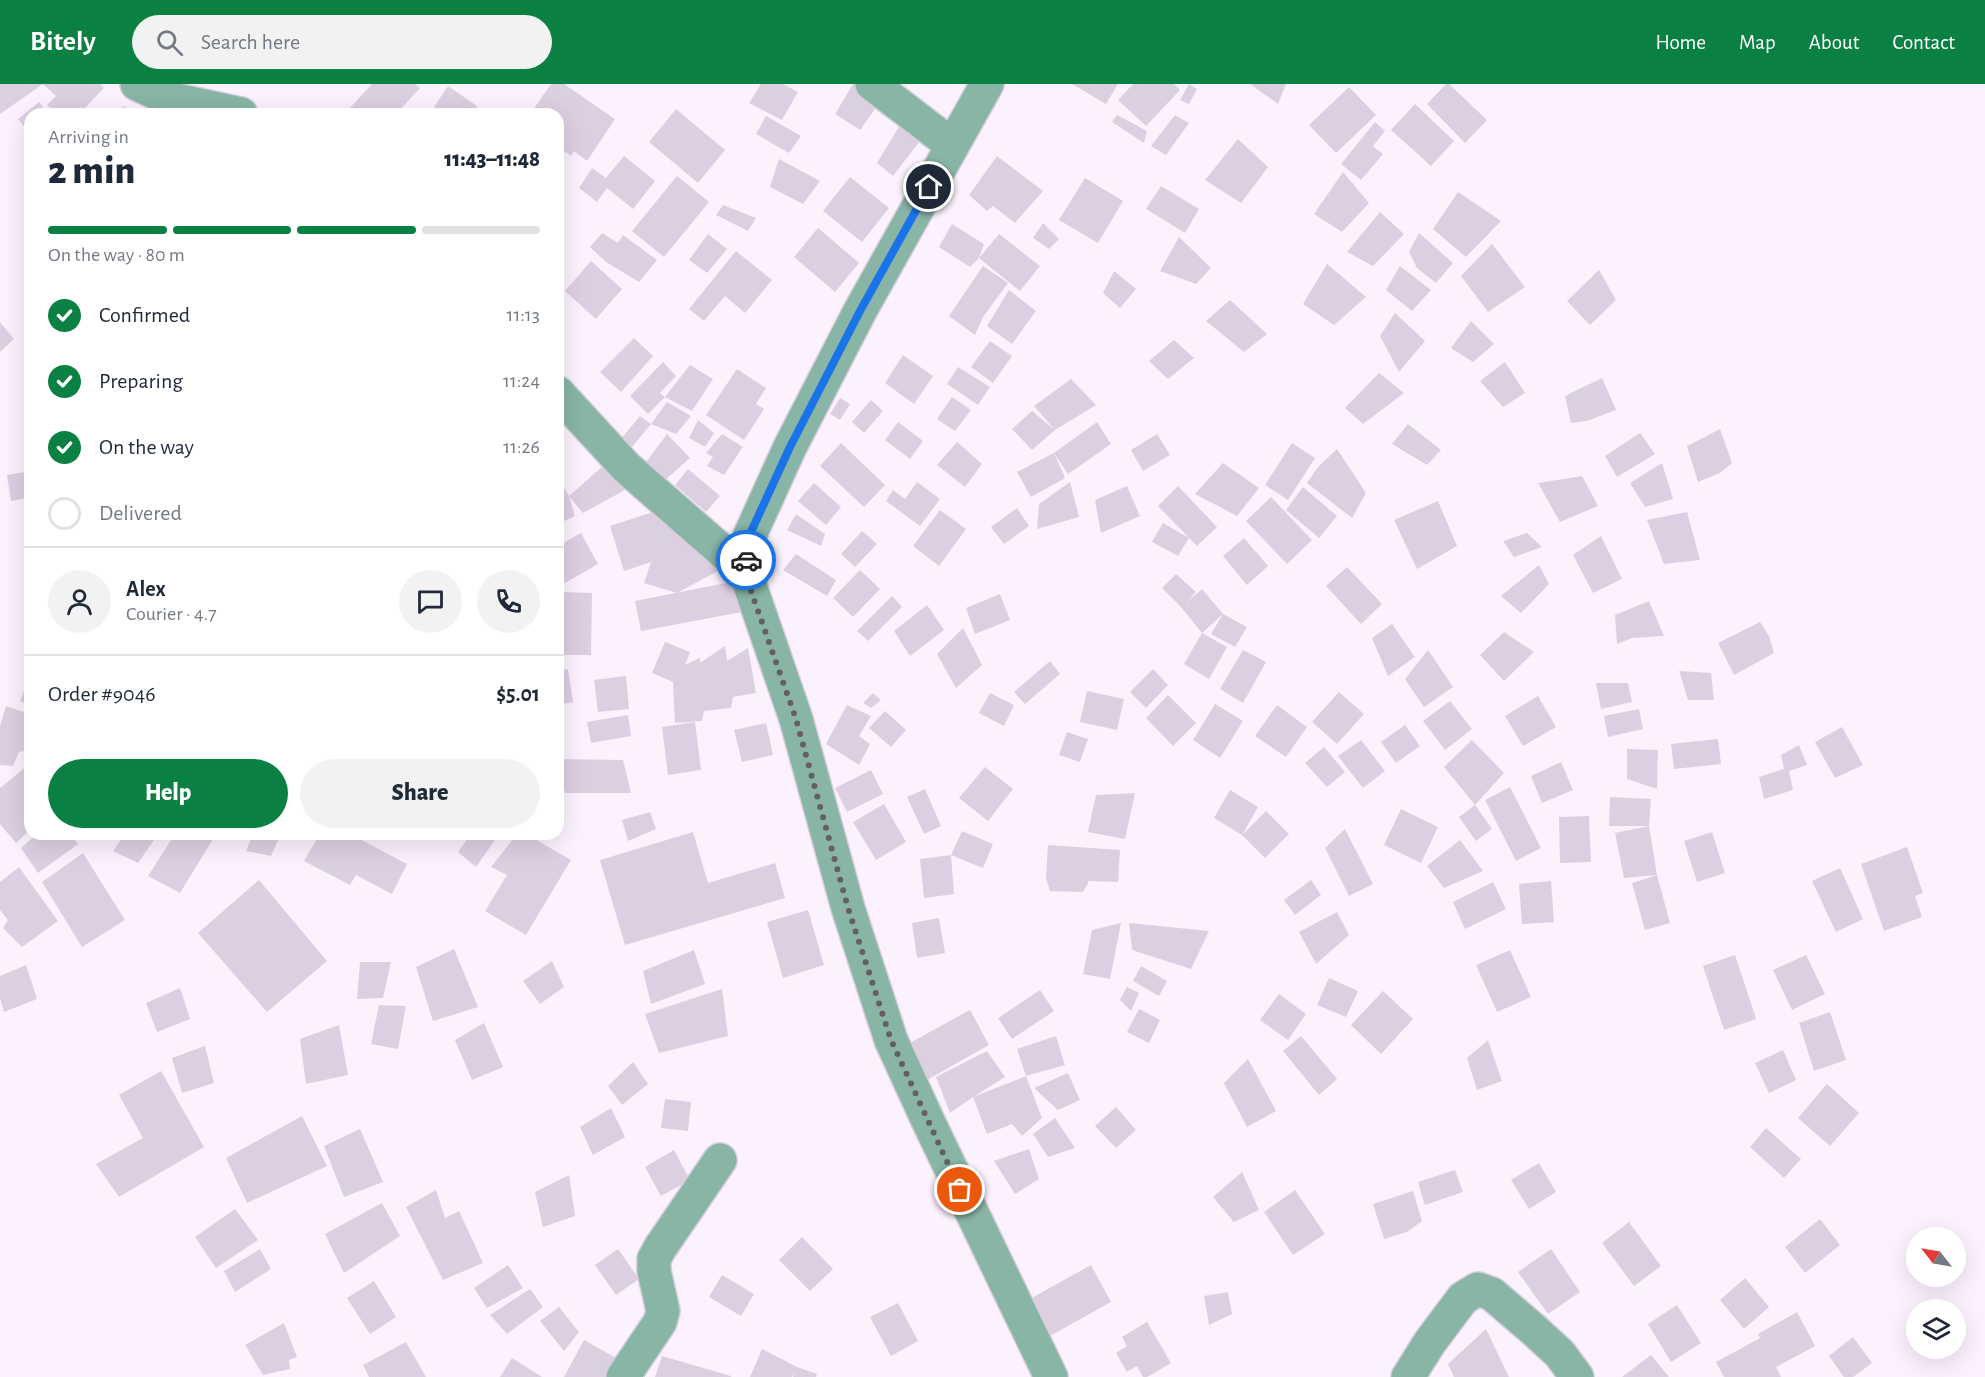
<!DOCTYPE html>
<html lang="en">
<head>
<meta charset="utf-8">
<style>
  :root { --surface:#fff; --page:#f2f2f3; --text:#1f2937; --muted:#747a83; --line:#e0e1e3; --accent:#0b8043 }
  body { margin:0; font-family:"Alegreya Sans",sans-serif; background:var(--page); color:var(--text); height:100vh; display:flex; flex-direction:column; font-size:22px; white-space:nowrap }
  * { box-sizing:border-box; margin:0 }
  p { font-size:20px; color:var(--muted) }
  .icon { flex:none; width:33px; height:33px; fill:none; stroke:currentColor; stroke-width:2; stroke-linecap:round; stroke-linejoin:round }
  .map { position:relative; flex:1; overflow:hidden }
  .panel { position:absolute; left:24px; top:24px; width:540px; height:732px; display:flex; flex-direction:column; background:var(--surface); border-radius:18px; box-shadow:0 6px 24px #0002 }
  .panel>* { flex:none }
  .needle { width:39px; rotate:301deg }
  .buttons { position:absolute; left:1906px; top:1143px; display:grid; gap:12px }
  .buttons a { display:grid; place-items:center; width:60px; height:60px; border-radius:50%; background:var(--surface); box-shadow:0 6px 24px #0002; font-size:30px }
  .pin { position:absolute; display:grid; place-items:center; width:51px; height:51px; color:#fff; margin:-26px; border:3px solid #fff; border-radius:50%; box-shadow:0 2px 6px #0007 }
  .courier { position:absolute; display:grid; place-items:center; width:60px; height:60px; margin:-30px; border:4px solid #1a73e8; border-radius:50%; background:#fff; color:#222; box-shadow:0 2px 8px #0007 }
  .overview em { font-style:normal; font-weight:800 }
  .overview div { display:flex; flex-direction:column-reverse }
  .overview { display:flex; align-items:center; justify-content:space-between; height:102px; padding:0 24px }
  h1 { font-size:39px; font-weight:800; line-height:45px }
  .bar { display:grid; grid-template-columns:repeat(4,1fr); gap:9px 6px; align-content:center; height:72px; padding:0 24px }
  .bar i { height:8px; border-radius:4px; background:var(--line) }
  .bar .current { background:var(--accent) }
  .bar p { grid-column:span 4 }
  .line { display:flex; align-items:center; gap:15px; padding:0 24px; border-top:2px solid var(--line) }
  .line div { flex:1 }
  .round { display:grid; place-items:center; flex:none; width:63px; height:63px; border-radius:32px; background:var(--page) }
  ol { padding:0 24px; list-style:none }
  li { display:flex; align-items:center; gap:18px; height:66px }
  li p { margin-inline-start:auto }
  li .icon { padding:6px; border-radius:50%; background:var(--accent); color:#fff; stroke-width:4 }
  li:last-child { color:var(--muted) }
  li i { width:33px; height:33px; border:3px solid var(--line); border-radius:50% }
  .button { display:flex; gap:12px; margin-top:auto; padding:12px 24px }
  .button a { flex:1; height:69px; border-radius:36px; background:var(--accent); color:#fff; font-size:24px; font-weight:800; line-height:69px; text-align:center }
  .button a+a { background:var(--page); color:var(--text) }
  header { display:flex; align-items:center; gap:36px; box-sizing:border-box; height:84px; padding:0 30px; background:var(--accent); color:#fff }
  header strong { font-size:28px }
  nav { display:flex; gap:33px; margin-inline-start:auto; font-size:21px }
  .search { width:420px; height:54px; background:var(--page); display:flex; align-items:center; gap:15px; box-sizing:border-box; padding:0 21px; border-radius:33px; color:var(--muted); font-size:22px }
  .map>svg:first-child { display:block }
</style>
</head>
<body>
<header>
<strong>Bitely</strong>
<div class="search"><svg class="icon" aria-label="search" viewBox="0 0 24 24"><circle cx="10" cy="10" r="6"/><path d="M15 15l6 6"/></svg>Search here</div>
<nav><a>Home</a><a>Map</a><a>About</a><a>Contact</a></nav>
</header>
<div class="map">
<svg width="1985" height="1293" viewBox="0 0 1985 1293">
  <rect width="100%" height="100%" fill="#fbf2fe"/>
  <g fill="#ddcfe2">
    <path d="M 0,0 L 100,0 L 104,4 L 79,30 L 56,30 L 47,21 L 56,12 L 43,0 L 0,30 Z"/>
    <path d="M 372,0 L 415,0 L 420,4 L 396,30 L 349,30 L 346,28 Z"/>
    <path d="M 551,0 L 564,0 L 615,35 L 587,77 L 574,67 L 571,72 L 558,63 L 558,30 L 530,30 Z"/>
    <path d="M 761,0 L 783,0 L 798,8 L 782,36 L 749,19 Z"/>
    <path d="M 853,0 L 859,0 L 880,18 L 860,46 L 835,30 Z"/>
    <path d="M 1072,0 L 1118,0 L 1106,20 Z"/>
    <path d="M 1133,0 L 1174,0 L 1180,6 L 1146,42 L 1118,16 Z"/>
    <path d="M 1189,0 L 1197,5 L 1189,20 L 1180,16 Z"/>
    <path d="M 1250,0 L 1286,0 L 1278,20 Z"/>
    <path d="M 1446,0 L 1449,0 L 1487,36 L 1465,59 L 1427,20 Z"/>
    <path d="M 448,2 L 477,22 L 472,30 L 444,30 L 434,23 Z"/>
    <path d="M 1349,3 L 1376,31 L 1336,69 L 1309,41 Z"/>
    <path d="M 39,18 L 48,30 L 30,30 L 30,50 L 18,35 Z"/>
    <path d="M 1415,20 L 1454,57 L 1431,82 L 1391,46 Z"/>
    <path d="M 125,22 L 130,30 L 114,30 Z"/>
    <path d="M 676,25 L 725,66 L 698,99 L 649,58 Z"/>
    <path d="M 1117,31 L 1147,47 L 1144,59 L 1112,38 Z"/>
    <path d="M 1175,31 L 1189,39 L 1166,71 L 1151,62 Z"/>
    <path d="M 766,32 L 801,52 L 789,69 L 756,50 Z"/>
    <path d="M 1375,38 L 1385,47 L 1373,62 L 1383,70 L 1361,96 L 1341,80 Z"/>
    <path d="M 900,41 L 920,57 L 893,92 L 877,79 Z"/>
    <path d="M 1238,55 L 1268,83 L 1241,119 L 1205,96 Z"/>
    <path d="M 624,72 L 655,97 L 633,125 L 607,104 L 597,118 L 579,104 L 592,84 L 606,94 Z"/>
    <path d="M 997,72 L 1043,107 L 1015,139 L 993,122 L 987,127 L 969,111 Z"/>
    <path d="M 779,75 L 820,97 L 803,120 L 770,103 Z"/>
    <path d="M 1343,88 L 1369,119 L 1342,148 L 1314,130 Z"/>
    <path d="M 677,92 L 709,118 L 664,173 L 632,147 Z"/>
    <path d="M 850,93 L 889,124 L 862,158 L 823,127 Z"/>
    <path d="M 1085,94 L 1123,117 L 1098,159 L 1059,136 Z"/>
    <path d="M 1161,102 L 1199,125 L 1185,149 L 1146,125 Z"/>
    <path d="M 1458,108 L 1501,137 L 1466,173 L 1433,145 Z"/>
    <path d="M 723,121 L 756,134 L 748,147 L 716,131 Z"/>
    <path d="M 1380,128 L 1404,150 L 1373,182 L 1347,168 Z"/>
    <path d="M 1043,139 L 1059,155 L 1049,165 L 1033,154 Z"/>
    <path d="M 952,140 L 984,160 L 979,174 L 999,150 L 1040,182 L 1020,207 L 979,174 L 970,183 L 939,163 Z"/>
    <path d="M 818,144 L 859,179 L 835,208 L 794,173 Z"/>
    <path d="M 602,149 L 618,159 L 623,151 L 657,176 L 639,198 L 606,178 L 590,163 Z"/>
    <path d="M 1419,149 L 1453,179 L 1436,199 L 1417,184 L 1409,168 Z"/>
    <path d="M 708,150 L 727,165 L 707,189 L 689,176 Z"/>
    <path d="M 1179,153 L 1211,184 L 1196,200 L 1160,187 Z"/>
    <path d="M 1492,160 L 1525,203 L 1488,228 L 1461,192 Z"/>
    <path d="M 736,167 L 772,196 L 745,229 L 725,212 L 704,237 L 689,225 Z"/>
    <path d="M 591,177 L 622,205 L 596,235 L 565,207 Z"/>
    <path d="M 1327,180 L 1366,213 L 1334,241 L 1303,220 Z"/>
    <path d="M 983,182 L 1008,199 L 983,233 L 975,251 L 949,232 Z"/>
    <path d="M 1400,182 L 1431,206 L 1412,227 L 1386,206 Z"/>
    <path d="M 1599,186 L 1616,216 L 1590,241 L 1567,217 Z"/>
    <path d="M 1114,187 L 1136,205 L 1120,224 L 1103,209 Z"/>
    <path d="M 1009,206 L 1036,227 L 1012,260 L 987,242 Z"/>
    <path d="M 1230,216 L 1267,250 L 1244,268 L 1206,237 Z"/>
    <path d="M 1395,229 L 1425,257 L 1399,288 L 1380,252 Z"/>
    <path d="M 1471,237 L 1494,260 L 1473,278 L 1451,264 Z"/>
    <path d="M 0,238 L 14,255 L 0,268 Z"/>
    <path d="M 634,254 L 653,272 L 621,308 L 600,288 Z"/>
    <path d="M 1174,256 L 1194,274 L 1168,295 L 1149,277 Z"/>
    <path d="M 990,257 L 1012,272 L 993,299 L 971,283 Z"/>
    <path d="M 903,271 L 933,292 L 914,320 L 885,299 Z"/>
    <path d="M 663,278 L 676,292 L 660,309 L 665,313 L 648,330 L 630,312 Z"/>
    <path d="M 1505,278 L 1525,309 L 1503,323 L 1480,297 Z"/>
    <path d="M 690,281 L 713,295 L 692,327 L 665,313 Z"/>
    <path d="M 958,283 L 990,303 L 978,321 L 947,300 Z"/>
    <path d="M 737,285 L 766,304 L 756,320 L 764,325 L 744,356 L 706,331 Z"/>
    <path d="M 1379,289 L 1404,309 L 1363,340 L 1345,324 Z"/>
    <path d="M 1602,294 L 1616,326 L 1587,337 L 1571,339 L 1565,312 Z"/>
    <path d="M 1071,295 L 1096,321 L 1055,346 L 1034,322 Z"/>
    <path d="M 952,313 L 971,326 L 955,347 L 937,335 Z"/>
    <path d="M 840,314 L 850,320 L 840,336 L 830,330 Z"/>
    <path d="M 871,316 L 883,327 L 864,349 L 852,338 Z"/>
    <path d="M 667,318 L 691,332 L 676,350 L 651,340 Z"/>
    <path d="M 1032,327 L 1055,346 L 1032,366 L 1012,345 Z"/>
    <path d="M 640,332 L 651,340 L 632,363 L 620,356 Z"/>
    <path d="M 698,336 L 714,349 L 705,363 L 689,354 Z"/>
    <path d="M 898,338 L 923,357 L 910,375 L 885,356 Z"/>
    <path d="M 1097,338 L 1111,360 L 1068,390 L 1054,369 Z"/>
    <path d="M 1408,340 L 1441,366 L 1427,381 L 1392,360 Z"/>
    <path d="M 1720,345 L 1732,379 L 1720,389 L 1698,398 L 1687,362 Z"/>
    <path d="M 1640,349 L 1655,370 L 1617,393 L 1605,372 Z"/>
    <path d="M 667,350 L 690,374 L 664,397 L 644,381 Z"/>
    <path d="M 722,350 L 743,363 L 724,391 L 707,382 L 713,373 L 706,369 Z"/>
    <path d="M 1157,350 L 1170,371 L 1143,387 L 1131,366 Z"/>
    <path d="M 957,358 L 982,380 L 965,403 L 937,381 Z"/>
    <path d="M 841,359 L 885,401 L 864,423 L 820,382 Z"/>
    <path d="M 1292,359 L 1315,374 L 1288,416 L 1265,401 Z"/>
    <path d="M 1337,365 L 1366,409 L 1352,434 L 1307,399 L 1318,383 Z"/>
    <path d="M 1054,369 L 1065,394 L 1031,413 L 1017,388 Z"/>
    <path d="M 1223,379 L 1259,404 L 1237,432 L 1195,410 Z"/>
    <path d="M 1662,379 L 1673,415 L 1645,423 L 1630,399 Z"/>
    <path d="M 604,381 L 625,406 L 583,429 L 569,412 Z"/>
    <path d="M 688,385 L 720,412 L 706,428 L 675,401 Z"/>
    <path d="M 30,387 L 30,424 L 29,424 L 27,414 L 11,417 L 7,391 Z"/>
    <path d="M 1582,392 L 1598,422 L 1560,438 L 1538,399 Z"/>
    <path d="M 558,394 L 569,412 L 575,432 L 558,440 Z"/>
    <path d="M 917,398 L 940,415 L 920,442 L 886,417 L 893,406 L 905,415 Z"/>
    <path d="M 1070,398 L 1079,433 L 1037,445 L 1039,420 Z"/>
    <path d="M 814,399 L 841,423 L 826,441 L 798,417 Z"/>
    <path d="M 1127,402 L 1140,432 L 1101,449 L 1095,416 Z"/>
    <path d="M 1178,402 L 1217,443 L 1197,462 L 1158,422 Z"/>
    <path d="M 1303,403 L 1337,432 L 1319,454 L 1286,426 Z"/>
    <path d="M 1271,413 L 1312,456 L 1287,480 L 1246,437 Z"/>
    <path d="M 1438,417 L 1457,462 L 1417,485 L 1394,436 Z"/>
    <path d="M 665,424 L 727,482 L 677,509 L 644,499 L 651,478 L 624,487 L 610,442 Z"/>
    <path d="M 1017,424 L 1029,442 L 1004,460 L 991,443 Z"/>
    <path d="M 940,426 L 966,445 L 939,482 L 913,462 Z"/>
    <path d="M 1687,428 L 1700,476 L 1664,480 L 1647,436 Z"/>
    <path d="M 796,430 L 825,450 L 821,462 L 787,446 Z"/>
    <path d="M 1163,439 L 1189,454 L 1178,472 L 1152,458 Z"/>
    <path d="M 862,447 L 877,460 L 855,483 L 841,470 Z"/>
    <path d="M 581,449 L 598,480 L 565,499 L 558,487 L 558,462 Z"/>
    <path d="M 1527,449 L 1542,463 L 1514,473 L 1503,457 Z"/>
    <path d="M 1601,452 L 1622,495 L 1593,509 L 1573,471 Z"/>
    <path d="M 1244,454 L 1268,482 L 1247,501 L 1223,472 Z"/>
    <path d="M 796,470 L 836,496 L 827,512 L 783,486 Z"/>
    <path d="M 1539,481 L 1549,500 L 1521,529 L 1501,512 Z"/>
    <path d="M 1347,483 L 1382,520 L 1361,540 L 1326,502 Z"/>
    <path d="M 860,486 L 880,505 L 853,533 L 833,514 Z"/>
    <path d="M 1176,490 L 1196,508 L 1186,519 L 1202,505 L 1223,530 L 1247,543 L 1235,563 L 1211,550 L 1223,530 L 1202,549 L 1181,523 L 1162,504 Z"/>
    <path d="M 736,497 L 742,528 L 641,547 L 635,517 Z"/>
    <path d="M 558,508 L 592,509 L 591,571 L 558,571 Z"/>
    <path d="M 1000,510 L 1010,536 L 975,550 L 966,524 Z"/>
    <path d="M 892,512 L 902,523 L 868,557 L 857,547 Z"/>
    <path d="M 1649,517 L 1664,552 L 1632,554 L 1617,560 L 1615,531 Z"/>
    <path d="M 927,521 L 944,546 L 910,572 L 894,547 Z"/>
    <path d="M 1760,538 L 1769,552 L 1774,569 L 1734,591 L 1718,559 Z"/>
    <path d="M 1392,540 L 1415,573 L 1388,592 L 1372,554 Z"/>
    <path d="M 963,544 L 982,581 L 956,604 L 937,570 Z"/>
    <path d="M 1504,548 L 1534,568 L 1504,597 L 1480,571 Z"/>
    <path d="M 1202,549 L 1227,563 L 1209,595 L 1184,580 Z"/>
    <path d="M 665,558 L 690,568 L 685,581 L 700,574 L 700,579 L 725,562 L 727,577 L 748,564 L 756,609 L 733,613 L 731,624 L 704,627 L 702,637 L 675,639 L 673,598 L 652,589 Z"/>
    <path d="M 1243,566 L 1266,578 L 1243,619 L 1220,605 Z"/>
    <path d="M 1428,566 L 1453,603 L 1424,623 L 1405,595 Z"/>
    <path d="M 1050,577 L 1060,590 L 1025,620 L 1014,608 Z"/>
    <path d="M 568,585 L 573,618 L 558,621 L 558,587 Z"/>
    <path d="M 1153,585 L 1168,601 L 1146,624 L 1130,608 Z"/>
    <path d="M 1679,587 L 1711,589 L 1714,616 L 1688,616 Z"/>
    <path d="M 30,591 L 30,621 L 20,617 Z"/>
    <path d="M 626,592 L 629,625 L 598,628 L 594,596 Z"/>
    <path d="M 1596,599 L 1628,599 L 1632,618 L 1601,625 Z"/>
    <path d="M 1087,607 L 1124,615 L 1117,646 L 1080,638 Z"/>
    <path d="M 1339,608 L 1364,630 L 1337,660 L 1312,638 Z"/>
    <path d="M 873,609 L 881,616 L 871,624 L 863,619 Z"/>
    <path d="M 990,609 L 1014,621 L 1004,642 L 979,629 Z"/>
    <path d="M 1168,611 L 1196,639 L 1173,662 L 1146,634 Z"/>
    <path d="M 1538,612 L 1556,643 L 1523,662 L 1505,632 Z"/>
    <path d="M 1450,617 L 1472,645 L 1445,666 L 1423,637 Z"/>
    <path d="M 1215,620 L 1243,637 L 1220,674 L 1193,656 Z"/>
    <path d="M 847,621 L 871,632 L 859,652 L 870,660 L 859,681 L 826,660 Z"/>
    <path d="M 1277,621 L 1307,643 L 1286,673 L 1255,652 Z"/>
    <path d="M 6,622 L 30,630 L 30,666 L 19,668 L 13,682 L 0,681 L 0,642 Z"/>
    <path d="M 1639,625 L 1643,645 L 1608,653 L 1604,632 Z"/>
    <path d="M 885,627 L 906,646 L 891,663 L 869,644 Z"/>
    <path d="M 628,631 L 631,652 L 591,659 L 587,638 Z"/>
    <path d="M 695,638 L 701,686 L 668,691 L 662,643 Z"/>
    <path d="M 766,639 L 773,671 L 742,678 L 734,646 Z"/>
    <path d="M 1405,641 L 1420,662 L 1396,679 L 1381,658 Z"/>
    <path d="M 1842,643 L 1863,681 L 1835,694 L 1815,658 Z"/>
    <path d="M 1067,648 L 1088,655 L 1080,678 L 1059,671 Z"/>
    <path d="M 1718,655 L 1721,680 L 1674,685 L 1671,660 Z"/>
    <path d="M 1361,656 L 1385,687 L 1363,704 L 1338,672 Z"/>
    <path d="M 1472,656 L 1504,689 L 1475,721 L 1444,683 Z"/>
    <path d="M 1799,661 L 1807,681 L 1789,687 L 1793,706 L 1764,715 L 1759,693 L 1784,685 L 1781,671 Z"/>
    <path d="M 1324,663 L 1345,688 L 1327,703 L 1305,679 Z"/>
    <path d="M 1627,665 L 1658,666 L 1657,705 L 1627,695 Z"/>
    <path d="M 558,675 L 623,676 L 631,709 L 565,709 Z"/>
    <path d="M 1561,678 L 1573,706 L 1542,719 L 1531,692 Z"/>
    <path d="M 27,682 L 30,686 L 30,746 L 16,759 L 0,740 L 0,704 Z"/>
    <path d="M 985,683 L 1013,705 L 988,737 L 959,714 Z"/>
    <path d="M 871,686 L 883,710 L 847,728 L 835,704 Z"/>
    <path d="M 1510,703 L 1541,764 L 1516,777 L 1485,716 Z"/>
    <path d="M 925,705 L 941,742 L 924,750 L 907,713 Z"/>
    <path d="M 1230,706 L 1258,723 L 1242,751 L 1266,727 L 1289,750 L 1265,774 L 1242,751 L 1214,734 Z"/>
    <path d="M 1135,709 L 1125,755 L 1088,748 L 1096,711 Z"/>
    <path d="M 1610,713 L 1651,715 L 1649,742 L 1609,742 Z"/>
    <path d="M 884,720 L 906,758 L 876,776 L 853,738 Z"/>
    <path d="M 1475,721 L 1492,745 L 1476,757 L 1459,733 Z"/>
    <path d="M 1401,725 L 1438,743 L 1421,779 L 1384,761 Z"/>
    <path d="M 650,728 L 656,745 L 628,757 L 622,736 Z"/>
    <path d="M 1589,732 L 1591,778 L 1560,779 L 1559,733 Z"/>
    <path d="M 1649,742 L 1657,791 L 1670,839 L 1645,846 L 1632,799 L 1657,791 L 1624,794 L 1615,749 Z"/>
    <path d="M 1345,745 L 1373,800 L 1349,812 L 1325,764 Z"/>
    <path d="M 962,747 L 993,760 L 983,784 L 951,771 L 954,810 L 924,814 L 920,775 L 951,771 Z"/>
    <path d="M 693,748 L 708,799 L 775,779 L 785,814 L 625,861 L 600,776 Z"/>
    <path d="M 1712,748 L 1725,789 L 1697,798 L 1684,757 Z"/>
    <path d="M 37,750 L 70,750 L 78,760 L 38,789 L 21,764 Z"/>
    <path d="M 125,750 L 158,750 L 138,779 L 113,767 Z"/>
    <path d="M 175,750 L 216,750 L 180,809 L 148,792 Z"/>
    <path d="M 253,750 L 281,750 L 271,772 L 246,767 Z"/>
    <path d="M 320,750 L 350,750 L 407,780 L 392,810 L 356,791 L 350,801 L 304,777 Z"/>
    <path d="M 471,750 L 499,750 L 476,783 L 458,768 Z"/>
    <path d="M 517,750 L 526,750 L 571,776 L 526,851 L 485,827 L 507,791 L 491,783 Z"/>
    <path d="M 1460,756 L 1483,787 L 1444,804 L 1427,782 Z"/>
    <path d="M 1048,761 L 1120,766 L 1118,798 L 1089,797 L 1083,808 L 1050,807 L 1046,794 Z"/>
    <path d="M 1907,763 L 1923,809 L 1915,812 L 1922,833 L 1884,847 L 1861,780 Z"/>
    <path d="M 83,769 L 125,836 L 82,863 L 42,798 Z"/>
    <path d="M 19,783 L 58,837 L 22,863 L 3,844 L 8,836 L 0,826 L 0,798 Z"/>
    <path d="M 1840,784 L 1863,835 L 1836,848 L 1812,797 Z"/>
    <path d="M 259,796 L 327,877 L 267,928 L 198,849 Z"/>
    <path d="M 1311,796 L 1321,811 L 1295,831 L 1284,816 Z"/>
    <path d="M 1551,797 L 1554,838 L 1522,840 L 1519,800 Z"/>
    <path d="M 1493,798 L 1506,825 L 1465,845 L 1453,818 Z"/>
    <path d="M 808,826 L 824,881 L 783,894 L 767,838 Z"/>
    <path d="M 1337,828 L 1349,851 L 1316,880 L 1299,848 Z"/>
    <path d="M 939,834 L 945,869 L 917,874 L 912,839 Z"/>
    <path d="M 1121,839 L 1110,895 L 1083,890 L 1092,846 Z"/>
    <path d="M 1129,839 L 1209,847 L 1191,885 L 1132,866 Z"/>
    <path d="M 454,865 L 478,923 L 433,937 L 416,883 Z"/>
    <path d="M 694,866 L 705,900 L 651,920 L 643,887 Z"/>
    <path d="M 1510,866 L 1531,913 L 1497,928 L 1476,881 Z"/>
    <path d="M 1735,871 L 1756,935 L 1724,946 L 1703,882 Z"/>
    <path d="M 1806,871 L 1825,910 L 1792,926 L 1773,886 Z"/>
    <path d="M 552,877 L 564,903 L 540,920 L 523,897 Z"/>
    <path d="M 360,878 L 391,878 L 383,914 L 357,915 Z"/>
    <path d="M 26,881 L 37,915 L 4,928 L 0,914 L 0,892 Z"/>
    <path d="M 1141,882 L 1167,897 L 1159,912 L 1133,897 Z"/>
    <path d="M 1329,894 L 1358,907 L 1346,933 L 1317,921 Z"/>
    <path d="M 1127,903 L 1139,909 L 1131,927 L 1120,916 Z"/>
    <path d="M 180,904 L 190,935 L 157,948 L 146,919 Z"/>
    <path d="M 722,905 L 728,952 L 659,969 L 645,930 Z"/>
    <path d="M 1040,906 L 1054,927 L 1012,955 L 998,934 Z"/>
    <path d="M 1383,907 L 1413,935 L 1381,970 L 1351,941 Z"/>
    <path d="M 1279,910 L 1306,930 L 1288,956 L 1260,936 Z"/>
    <path d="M 379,921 L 406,922 L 398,965 L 371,960 Z"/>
    <path d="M 1139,925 L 1160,936 L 1149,959 L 1127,948 Z"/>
    <path d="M 970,926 L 989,961 L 925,997 L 906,961 Z"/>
    <path d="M 1830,928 L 1846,976 L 1814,987 L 1799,939 Z"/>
    <path d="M 484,939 L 503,983 L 472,996 L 455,956 Z"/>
    <path d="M 339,941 L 348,991 L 306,1000 L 300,955 Z"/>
    <path d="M 1056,952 L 1065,981 L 1026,992 L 1017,965 Z"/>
    <path d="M 1301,952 L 1337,995 L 1319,1011 L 1283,967 Z"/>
    <path d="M 1488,956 L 1502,997 L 1477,1006 L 1467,974 Z"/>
    <path d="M 205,962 L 214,999 L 182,1009 L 172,974 Z"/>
    <path d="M 1783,966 L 1796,996 L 1769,1009 L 1755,979 Z"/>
    <path d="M 987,967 L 1005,993 L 973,1013 L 1026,992 L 1042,1034 L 1022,1052 L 1012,1040 L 987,1050 L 973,1013 L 950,1029 L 936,993 Z"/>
    <path d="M 1248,975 L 1276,1027 L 1247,1043 L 1224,999 Z"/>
    <path d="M 633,978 L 648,1000 L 622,1021 L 608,1002 Z"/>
    <path d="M 161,987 L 204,1063 L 119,1113 L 96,1080 L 143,1054 L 119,1011 Z"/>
    <path d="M 1068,989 L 1080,1016 L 1058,1026 L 1034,1004 Z"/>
    <path d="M 1827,1000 L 1859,1029 L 1830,1062 L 1798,1034 Z"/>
    <path d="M 665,1015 L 691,1018 L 688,1047 L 661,1044 Z"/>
    <path d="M 1116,1023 L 1136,1046 L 1116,1064 L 1095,1042 Z"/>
    <path d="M 611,1024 L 625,1053 L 593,1071 L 580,1043 Z"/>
    <path d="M 302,1032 L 327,1082 L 247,1119 L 226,1074 Z"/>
    <path d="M 1055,1034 L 1075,1064 L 1048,1073 L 1033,1050 Z"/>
    <path d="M 1766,1044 L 1801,1075 L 1784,1094 L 1750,1063 Z"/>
    <path d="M 360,1045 L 383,1098 L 344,1113 L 324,1062 Z"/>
    <path d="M 1029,1065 L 1039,1095 L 1015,1110 L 994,1077 Z"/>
    <path d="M 674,1066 L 690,1096 L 661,1112 L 645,1083 Z"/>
    <path d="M 1539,1079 L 1556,1108 L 1529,1125 L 1511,1096 Z"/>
    <path d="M 1455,1086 L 1463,1108 L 1425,1121 L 1418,1098 Z"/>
    <path d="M 1242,1088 L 1259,1126 L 1234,1138 L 1213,1113 Z"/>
    <path d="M 569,1091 L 575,1132 L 543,1143 L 535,1108 Z"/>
    <path d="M 436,1106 L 445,1134 L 459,1127 L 483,1179 L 443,1196 L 406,1123 Z"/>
    <path d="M 1295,1106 L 1325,1150 L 1293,1171 L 1264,1128 Z"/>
    <path d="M 1413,1107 L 1422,1137 L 1407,1148 L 1384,1155 L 1373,1120 Z"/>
    <path d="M 382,1119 L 400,1152 L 344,1189 L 325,1150 Z"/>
    <path d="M 235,1125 L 258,1156 L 216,1184 L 195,1153 Z"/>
    <path d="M 1820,1135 L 1840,1161 L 1805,1189 L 1785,1163 Z"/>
    <path d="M 1629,1138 L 1661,1182 L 1634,1202 L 1602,1159 Z"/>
    <path d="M 802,1153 L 833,1185 L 810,1207 L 779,1176 Z"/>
    <path d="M 260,1165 L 271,1185 L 235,1208 L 224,1187 Z"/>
    <path d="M 618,1165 L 639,1195 L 616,1211 L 595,1181 Z"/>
    <path d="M 1551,1165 L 1580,1208 L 1548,1230 L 1518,1188 Z"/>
    <path d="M 508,1181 L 523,1204 L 487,1224 L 474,1204 Z"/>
    <path d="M 1091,1181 L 1111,1218 L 1048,1253 L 1028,1216 Z"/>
    <path d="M 722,1191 L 754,1210 L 741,1232 L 709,1213 Z"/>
    <path d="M 1745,1194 L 1769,1223 L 1744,1245 L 1720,1216 Z"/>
    <path d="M 374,1197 L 396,1233 L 370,1250 L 347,1214 Z"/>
    <path d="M 530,1205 L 543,1223 L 507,1250 L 490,1231 Z"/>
    <path d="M 1228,1208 L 1232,1230 L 1209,1241 L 1204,1212 Z"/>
    <path d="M 898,1219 L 918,1257 L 891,1272 L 870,1233 Z"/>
    <path d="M 1677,1221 L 1701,1259 L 1671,1278 L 1648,1240 Z"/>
    <path d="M 559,1223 L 579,1248 L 564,1267 L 540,1237 Z"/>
    <path d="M 1797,1228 L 1815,1262 L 1776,1283 L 1781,1293 L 1724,1293 L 1716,1278 L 1760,1254 L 1758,1250 Z"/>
    <path d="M 1147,1238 L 1171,1279 L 1147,1293 L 1143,1293 L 1137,1282 L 1127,1288 L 1116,1269 L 1127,1262 L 1122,1253 Z"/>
    <path d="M 284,1239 L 297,1273 L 289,1276 L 290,1285 L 263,1291 L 245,1261 Z"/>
    <path d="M 1486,1245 L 1509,1293 L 1454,1293 L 1448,1280 Z"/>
    <path d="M 1853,1253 L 1872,1279 L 1853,1293 L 1844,1293 L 1829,1272 Z"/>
    <path d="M 584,1256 L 618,1275 L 608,1293 L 564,1293 Z"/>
    <path d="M 406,1258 L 426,1293 L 369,1293 L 363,1281 Z"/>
    <path d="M 762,1265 L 797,1283 L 817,1290 L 816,1293 L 793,1293 L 796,1286 L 792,1293 L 750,1293 Z"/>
    <path d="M 1651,1271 L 1669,1293 L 1622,1293 Z"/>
    <path d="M 662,1272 L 731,1292 L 731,1293 L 655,1293 Z"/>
    <path d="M 512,1274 L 542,1293 L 500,1293 Z"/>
  </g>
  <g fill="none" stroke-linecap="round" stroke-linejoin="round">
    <defs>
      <g id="minor">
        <path d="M 137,0 L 167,14 L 241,30"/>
        <path d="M 872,0 L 952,61"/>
        <path d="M 558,309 L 626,383 L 745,487 L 796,635 L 848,824 L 891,956 L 929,1039 L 1051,1293"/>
        <path d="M 745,487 L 750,451 L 790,363 L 860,227 L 987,0"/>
        <path d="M 623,1293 L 660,1238 L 663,1227 L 654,1187 L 654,1175 L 660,1164 L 720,1076"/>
        <path d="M 1408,1293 L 1430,1258 L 1463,1214 L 1478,1205 L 1492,1210 L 1534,1246 L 1560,1270 L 1577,1293"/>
      </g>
    </defs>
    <use href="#minor" stroke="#d6ced9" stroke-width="36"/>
    <use href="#minor" stroke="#88b5a5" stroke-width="33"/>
  </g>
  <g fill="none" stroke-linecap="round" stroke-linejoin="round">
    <path stroke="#645e66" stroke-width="6" stroke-dasharray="0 10.8" d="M 746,476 L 744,487 L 796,635 L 848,824 L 891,956 L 960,1106"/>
    <path stroke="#1a73e8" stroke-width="8" d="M 746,476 L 750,450 L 790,363 L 860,227 L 929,103"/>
  </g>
</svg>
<div class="buttons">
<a><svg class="needle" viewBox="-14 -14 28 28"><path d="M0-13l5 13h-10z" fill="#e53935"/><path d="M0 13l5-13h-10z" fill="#747a83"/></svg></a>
<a><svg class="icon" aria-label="layers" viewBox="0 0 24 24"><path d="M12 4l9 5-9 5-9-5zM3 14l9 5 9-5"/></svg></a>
</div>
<div class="pin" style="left:960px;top:1106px;background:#ea580c"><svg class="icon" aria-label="bag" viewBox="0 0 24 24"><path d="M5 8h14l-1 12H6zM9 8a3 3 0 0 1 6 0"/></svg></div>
<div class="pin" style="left:929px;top:103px;background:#1f2937"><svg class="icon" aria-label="home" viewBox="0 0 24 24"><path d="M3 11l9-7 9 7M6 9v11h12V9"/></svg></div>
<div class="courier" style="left:746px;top:476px"><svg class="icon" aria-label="car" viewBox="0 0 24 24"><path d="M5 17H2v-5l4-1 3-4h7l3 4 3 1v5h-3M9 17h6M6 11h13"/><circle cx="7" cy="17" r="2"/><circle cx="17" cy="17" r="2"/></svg></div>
<section class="panel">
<div class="overview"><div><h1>2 min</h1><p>Arriving in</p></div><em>11:43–11:48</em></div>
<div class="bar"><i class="current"></i><i class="current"></i><i class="current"></i><i></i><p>On the way · 80 m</p></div>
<ol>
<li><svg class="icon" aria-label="check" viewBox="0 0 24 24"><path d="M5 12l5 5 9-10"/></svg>Confirmed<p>11:13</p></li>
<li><svg class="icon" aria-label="check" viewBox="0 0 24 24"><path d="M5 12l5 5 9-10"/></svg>Preparing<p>11:24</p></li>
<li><svg class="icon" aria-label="check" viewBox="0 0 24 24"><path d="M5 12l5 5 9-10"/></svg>On the way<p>11:26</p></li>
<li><i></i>Delivered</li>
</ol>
<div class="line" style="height:108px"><a class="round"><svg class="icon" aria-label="person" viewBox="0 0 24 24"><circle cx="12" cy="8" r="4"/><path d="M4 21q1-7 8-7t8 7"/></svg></a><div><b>Alex</b><p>Courier · 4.7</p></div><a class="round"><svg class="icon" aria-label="chat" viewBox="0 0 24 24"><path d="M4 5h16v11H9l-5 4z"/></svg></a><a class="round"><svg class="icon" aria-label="phone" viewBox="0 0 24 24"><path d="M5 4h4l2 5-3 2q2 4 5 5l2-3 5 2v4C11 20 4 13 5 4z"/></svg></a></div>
<div class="line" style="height:78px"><div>Order #9046</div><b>$5.01</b></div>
<div class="button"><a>Help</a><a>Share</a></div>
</section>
</div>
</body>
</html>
